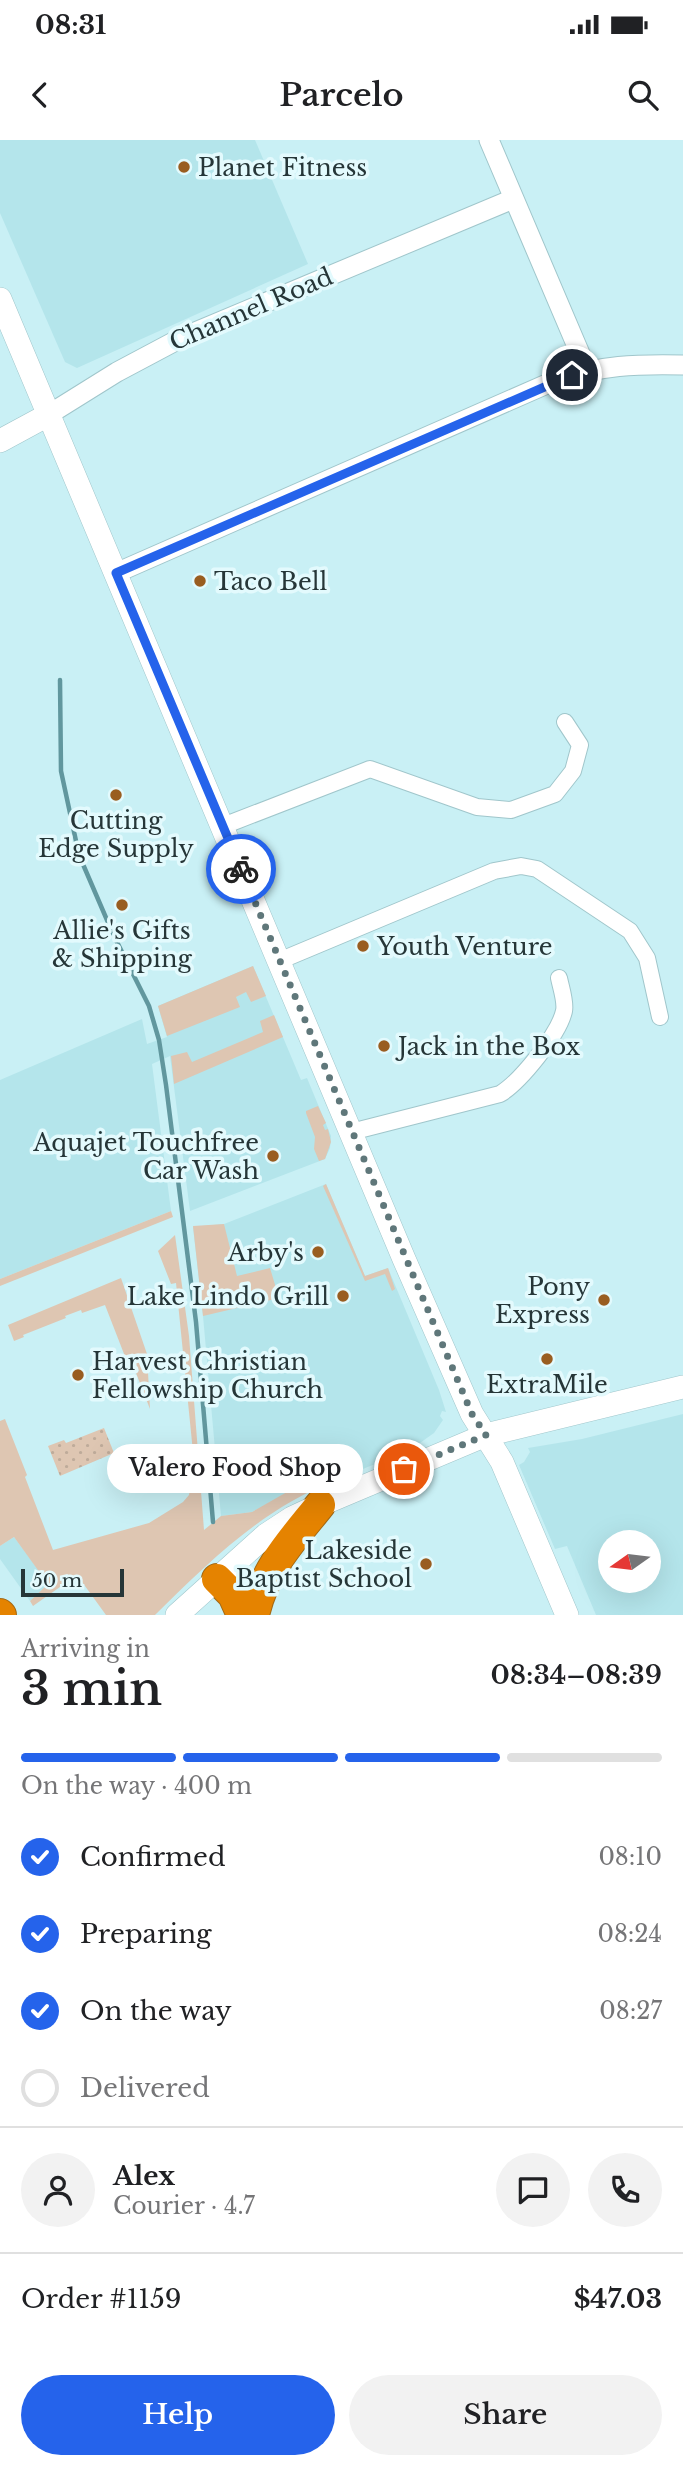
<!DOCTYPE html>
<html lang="en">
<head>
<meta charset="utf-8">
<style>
  :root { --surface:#fff; --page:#f2f2f2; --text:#202124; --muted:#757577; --line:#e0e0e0; --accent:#2563eb }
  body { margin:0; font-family:"Libre Baskerville",serif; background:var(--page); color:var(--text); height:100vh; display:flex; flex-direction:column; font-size:26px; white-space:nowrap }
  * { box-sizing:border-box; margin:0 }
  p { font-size:23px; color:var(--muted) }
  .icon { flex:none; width:38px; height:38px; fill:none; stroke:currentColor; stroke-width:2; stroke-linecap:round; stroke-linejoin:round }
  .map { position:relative; height:1475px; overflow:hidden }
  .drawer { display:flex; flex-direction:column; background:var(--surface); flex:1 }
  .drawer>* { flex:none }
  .needle { width:46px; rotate:256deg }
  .fabs { position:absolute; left:598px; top:1390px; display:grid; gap:14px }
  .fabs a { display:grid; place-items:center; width:63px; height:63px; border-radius:50%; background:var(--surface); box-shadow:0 7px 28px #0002; font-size:35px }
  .scale { position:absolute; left:21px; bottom:18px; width:103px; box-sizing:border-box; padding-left:7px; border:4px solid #263638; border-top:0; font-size:19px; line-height:24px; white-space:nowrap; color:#263638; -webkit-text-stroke:5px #e3fafd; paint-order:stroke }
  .pin { position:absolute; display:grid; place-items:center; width:60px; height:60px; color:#fff; margin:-30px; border:4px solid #fff; border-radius:50%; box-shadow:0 2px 7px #0007 }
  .courier { position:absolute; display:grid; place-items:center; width:70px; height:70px; margin:-35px; border:5px solid #2563eb; border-radius:50%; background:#fff; color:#222; box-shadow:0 2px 9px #0007 }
  .bubble { position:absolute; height:49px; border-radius:24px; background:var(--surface); box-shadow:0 7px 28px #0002; font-size:23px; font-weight:600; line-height:49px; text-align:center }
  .summary em { font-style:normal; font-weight:600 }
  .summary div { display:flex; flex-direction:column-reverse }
  .summary { display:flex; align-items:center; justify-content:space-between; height:119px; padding:0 21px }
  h1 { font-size:46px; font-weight:600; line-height:52px }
  .bar { display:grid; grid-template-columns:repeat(4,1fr); gap:10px 7px; align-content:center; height:84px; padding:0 21px }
  .bar i { height:9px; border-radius:5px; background:var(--line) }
  .bar .selected { background:var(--accent) }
  .bar p { grid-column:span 4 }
  .line { display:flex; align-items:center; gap:18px; padding:0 21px; border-top:2px solid var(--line) }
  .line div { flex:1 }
  .round { display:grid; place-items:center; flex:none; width:74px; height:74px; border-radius:37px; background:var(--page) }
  ol { padding:0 21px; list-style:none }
  li { display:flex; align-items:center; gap:21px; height:77px }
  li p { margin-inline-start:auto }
  li .icon { padding:7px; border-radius:50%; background:var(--accent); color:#fff; stroke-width:4 }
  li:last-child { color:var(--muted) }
  li i { width:38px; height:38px; border:4px solid var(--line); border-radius:50% }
  .primary-button { display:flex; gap:14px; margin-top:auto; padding:14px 21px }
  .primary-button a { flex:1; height:80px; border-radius:42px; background:var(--accent); color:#fff; font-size:28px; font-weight:600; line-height:80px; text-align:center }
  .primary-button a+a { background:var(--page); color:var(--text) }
  .status { display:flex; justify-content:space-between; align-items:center; height:49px; padding:0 35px; background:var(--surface); direction:ltr }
  .status svg { height:19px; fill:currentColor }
  header { display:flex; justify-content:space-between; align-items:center; height:91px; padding:0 21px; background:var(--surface); font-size:32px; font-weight:600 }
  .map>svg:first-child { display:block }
</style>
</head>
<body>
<div class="status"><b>08:31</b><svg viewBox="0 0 49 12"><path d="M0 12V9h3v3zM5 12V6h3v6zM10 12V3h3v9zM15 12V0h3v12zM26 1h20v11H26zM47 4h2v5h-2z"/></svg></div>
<header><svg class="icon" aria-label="back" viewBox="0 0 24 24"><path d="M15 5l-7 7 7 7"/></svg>Parcelo<svg class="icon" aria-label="search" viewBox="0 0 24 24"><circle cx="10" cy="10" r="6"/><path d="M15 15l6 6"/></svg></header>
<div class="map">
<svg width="683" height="1475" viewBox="0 0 683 1475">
  <defs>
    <pattern id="park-dots" width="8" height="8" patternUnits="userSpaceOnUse" patternTransform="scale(1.75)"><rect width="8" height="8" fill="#dec6b2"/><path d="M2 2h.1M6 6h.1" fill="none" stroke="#beab9a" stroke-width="1.8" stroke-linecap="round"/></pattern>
  </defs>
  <rect width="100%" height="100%" fill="#c9f0f5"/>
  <g fill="#b4e5eb" fill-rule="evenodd">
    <path d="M 0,0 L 255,0 L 308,124 L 77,228 L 65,222 L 0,73 Z"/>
    <path d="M 253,826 L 301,940 L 307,938 L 331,996 L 330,1008 L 325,1019 L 190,1071 L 170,916 L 152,924 L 171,1071 L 0,1139 L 0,940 L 142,879 L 147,904 L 167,897 L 158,866 Z"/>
    <path d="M 326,1044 L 365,1136 L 388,1128 L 439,1250 L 446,1272 L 442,1271 L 440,1276 L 443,1280 L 434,1293 L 417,1305 L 387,1319 L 334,1341 L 329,1334 L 313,1339 L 252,1372 L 221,1376 L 203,1176 L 193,1087 L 224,1084 Z"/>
    <path d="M 683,1274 L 683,1475 L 596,1475 L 567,1406 L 555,1409 L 519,1325 L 524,1322 L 530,1312 L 528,1308 L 582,1299 ZM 611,1402 L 649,1402 L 649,1440 L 611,1440 Z"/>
    <path d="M 14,1397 L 49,1444 L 30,1461 L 0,1419 L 0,1406 Z"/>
  </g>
  <g fill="#dec6b2">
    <path d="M 253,826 L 266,856 L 251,862 L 246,852 L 236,857 L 240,867 L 167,896 L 158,866 Z"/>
    <path d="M 274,875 L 283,897 L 174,944 L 171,916 L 187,912 L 192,922 L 263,892 L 260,881 Z"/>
    <path d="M 318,966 L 326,983 L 323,985 L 325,990 L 328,989 L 331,1002 L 325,1019 L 319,1021 L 314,1009 L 315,997 L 306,973 L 306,971 Z"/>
    <path d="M 326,1044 L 365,1136 L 388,1128 L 395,1149 L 392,1151 L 385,1134 L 365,1141 L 323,1046 Z"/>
    <path d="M 171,1071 L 173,1077 L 0,1146 L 0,1139 Z"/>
    <path d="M 224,1084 L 237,1136 L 270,1128 L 279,1158 L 203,1176 L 193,1086 Z"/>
    <path d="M 175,1095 L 189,1196 L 204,1390 L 221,1376 L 252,1372 L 294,1348 L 330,1333 L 334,1341 C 262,1369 209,1422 155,1475 L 106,1475 L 77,1435 L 33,1466 L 30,1461 L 48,1444 L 14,1397 L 0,1406 L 0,1281 L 5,1279 L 27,1335 L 25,1337 L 53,1410 L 149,1383 L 183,1362 L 189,1355 L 194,1322 L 176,1143 L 171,1144 L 158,1111 Z"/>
    <path d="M 121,1138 L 147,1214 L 150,1269 L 136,1233 L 139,1231 L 133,1217 L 126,1219 L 105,1165 L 82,1173 L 81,1170 L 65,1176 L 66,1178 L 23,1195 L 24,1197 L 14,1201 L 8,1185 Z"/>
  </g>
  <path fill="url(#park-dots)" d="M 104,1288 L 114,1313 L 60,1336 L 48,1306 L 64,1300 L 66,1303 Z"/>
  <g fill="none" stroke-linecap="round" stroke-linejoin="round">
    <path stroke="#61979e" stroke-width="4.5" d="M 60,540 L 61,631 L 79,715 L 113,794 L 149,866 L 159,900 L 166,945 L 196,1182 L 213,1382"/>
    <defs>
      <g id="minor">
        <path d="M 223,686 L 370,629 L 477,667 L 511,670 L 555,654 L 573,631 L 580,605 L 565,582"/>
        <path d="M 279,821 L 494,731 L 521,726 L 537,729 L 630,791 L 647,818 L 660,877"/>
        <path d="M 351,992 L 500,954 C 520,942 559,894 564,871 C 566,862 561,848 559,838"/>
      </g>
      <g id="tertiary">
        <path d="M 489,0 L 587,230"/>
        <path d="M 48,275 L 117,232 L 181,198 L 513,59"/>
        <path d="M 116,433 L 556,240 C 602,225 635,224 683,225"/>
      </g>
      <g id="secondary">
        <path d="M 0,159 L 404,1119 L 472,1274 L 502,1322 L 567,1475"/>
        <path d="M 0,301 L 48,275"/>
        <path d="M 177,1475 L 266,1395 L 292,1378 L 320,1365 L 486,1295 L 683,1247"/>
      </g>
      <g id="motorway">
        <path d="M 217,1439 L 233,1455 L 242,1475"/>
        <path d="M 0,1474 L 1,1475"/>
        <path d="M 254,1475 C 264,1429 292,1400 320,1365"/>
      </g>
    </defs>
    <use href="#minor" stroke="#a0c6cb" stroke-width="18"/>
    <use href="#tertiary" stroke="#a0c6cb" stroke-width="21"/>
    <use href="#secondary" stroke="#a0c6cb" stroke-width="24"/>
    <use href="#motorway" stroke="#a26814" stroke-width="32"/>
    <use href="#minor" stroke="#fff" stroke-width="16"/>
    <use href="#tertiary" stroke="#fff" stroke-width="19"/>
    <use href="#secondary" stroke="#fff" stroke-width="23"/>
    <use href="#motorway" stroke="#e58300" stroke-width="30"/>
  </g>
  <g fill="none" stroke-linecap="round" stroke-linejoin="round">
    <path stroke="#5f777a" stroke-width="7" stroke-dasharray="0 12.6" d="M 241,729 L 472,1274 L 486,1295 L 404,1329"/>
    <path stroke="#2563eb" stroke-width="9" d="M 241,729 L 116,433 L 572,235"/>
  </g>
  <g fill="#995d20" stroke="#e3fafd" stroke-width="2.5">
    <circle cx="184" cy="27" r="7"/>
    <circle cx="200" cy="441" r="7"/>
    <circle cx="116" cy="655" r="7"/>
    <circle cx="122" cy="765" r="7"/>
    <circle cx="363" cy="806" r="7"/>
    <circle cx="384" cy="906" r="7"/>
    <circle cx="273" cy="1016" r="7"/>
    <circle cx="318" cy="1112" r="7"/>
    <circle cx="343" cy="1156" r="7"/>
    <circle cx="604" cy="1160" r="7"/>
    <circle cx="547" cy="1219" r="7"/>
    <circle cx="78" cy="1235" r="7"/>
    <circle cx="426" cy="1424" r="7"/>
  </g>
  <g text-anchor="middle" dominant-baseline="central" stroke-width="7" stroke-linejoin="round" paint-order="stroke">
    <g font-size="24" fill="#263638" stroke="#e3fafd" text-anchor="start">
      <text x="198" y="27">Planet Fitness</text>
      <text x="214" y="441">Taco Bell</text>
      <text x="116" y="680" text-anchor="middle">Cutting<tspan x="116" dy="28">Edge Supply</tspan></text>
      <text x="122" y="790" text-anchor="middle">Allie's Gifts<tspan x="122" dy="28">&amp; Shipping</tspan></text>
      <text x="377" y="806">Youth Venture</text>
      <text x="398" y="906">Jack in the Box</text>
      <text x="259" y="1002" text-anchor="end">Aquajet Touchfree<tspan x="259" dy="28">Car Wash</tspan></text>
      <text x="304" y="1112" text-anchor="end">Arby's</text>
      <text x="590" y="1146" text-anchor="end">Pony<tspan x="590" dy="28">Express</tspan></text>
      <text x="329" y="1156" text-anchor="end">Lake Lindo Grill</text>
      <text x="92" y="1221">Harvest Christian<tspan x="92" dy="28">Fellowship Church</tspan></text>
      <text x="547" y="1244" text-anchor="middle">ExtraMile</text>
      <text x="412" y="1410" text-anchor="end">Lakeside<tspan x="412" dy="28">Baptist School</tspan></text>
    </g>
    <g font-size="24" fill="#263638" stroke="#e3fafd">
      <text transform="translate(251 169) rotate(-23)">Channel Road</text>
    </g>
  </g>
</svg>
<div class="fabs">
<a><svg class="needle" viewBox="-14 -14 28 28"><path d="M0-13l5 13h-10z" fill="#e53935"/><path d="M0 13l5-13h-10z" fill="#757577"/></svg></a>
</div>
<div class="scale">50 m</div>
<div class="pin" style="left:404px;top:1329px;background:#ea580c"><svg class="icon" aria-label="bag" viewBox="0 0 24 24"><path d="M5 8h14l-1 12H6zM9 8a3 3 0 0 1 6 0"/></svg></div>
<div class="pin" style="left:572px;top:235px;background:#1f2937"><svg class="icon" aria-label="home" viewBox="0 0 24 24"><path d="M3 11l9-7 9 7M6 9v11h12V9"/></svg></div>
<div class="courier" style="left:241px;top:729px"><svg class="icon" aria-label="bike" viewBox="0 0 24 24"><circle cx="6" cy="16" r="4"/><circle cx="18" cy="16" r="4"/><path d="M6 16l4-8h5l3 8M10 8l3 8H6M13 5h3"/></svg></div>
<div class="bubble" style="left:107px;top:1304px;width:256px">Valero Food Shop</div>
</div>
<section class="drawer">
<div class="summary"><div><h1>3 min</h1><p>Arriving in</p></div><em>08:34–08:39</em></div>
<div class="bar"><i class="selected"></i><i class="selected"></i><i class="selected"></i><i></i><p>On the way · 400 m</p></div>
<ol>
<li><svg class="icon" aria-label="check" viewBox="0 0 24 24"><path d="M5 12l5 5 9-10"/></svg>Confirmed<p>08:10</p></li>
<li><svg class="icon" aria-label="check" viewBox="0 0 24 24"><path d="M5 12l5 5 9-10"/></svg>Preparing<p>08:24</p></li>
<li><svg class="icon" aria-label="check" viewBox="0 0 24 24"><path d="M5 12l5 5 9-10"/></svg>On the way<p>08:27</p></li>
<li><i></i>Delivered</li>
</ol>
<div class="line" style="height:126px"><a class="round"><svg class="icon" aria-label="person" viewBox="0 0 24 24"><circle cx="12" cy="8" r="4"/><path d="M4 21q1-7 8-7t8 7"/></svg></a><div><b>Alex</b><p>Courier · 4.7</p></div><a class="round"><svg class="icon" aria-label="chat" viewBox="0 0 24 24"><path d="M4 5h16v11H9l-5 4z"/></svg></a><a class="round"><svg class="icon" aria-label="phone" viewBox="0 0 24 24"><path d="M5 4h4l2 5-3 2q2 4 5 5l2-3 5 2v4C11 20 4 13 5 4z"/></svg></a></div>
<div class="line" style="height:91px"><div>Order #1159</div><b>$47.03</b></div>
<div class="primary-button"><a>Help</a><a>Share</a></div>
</section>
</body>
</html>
